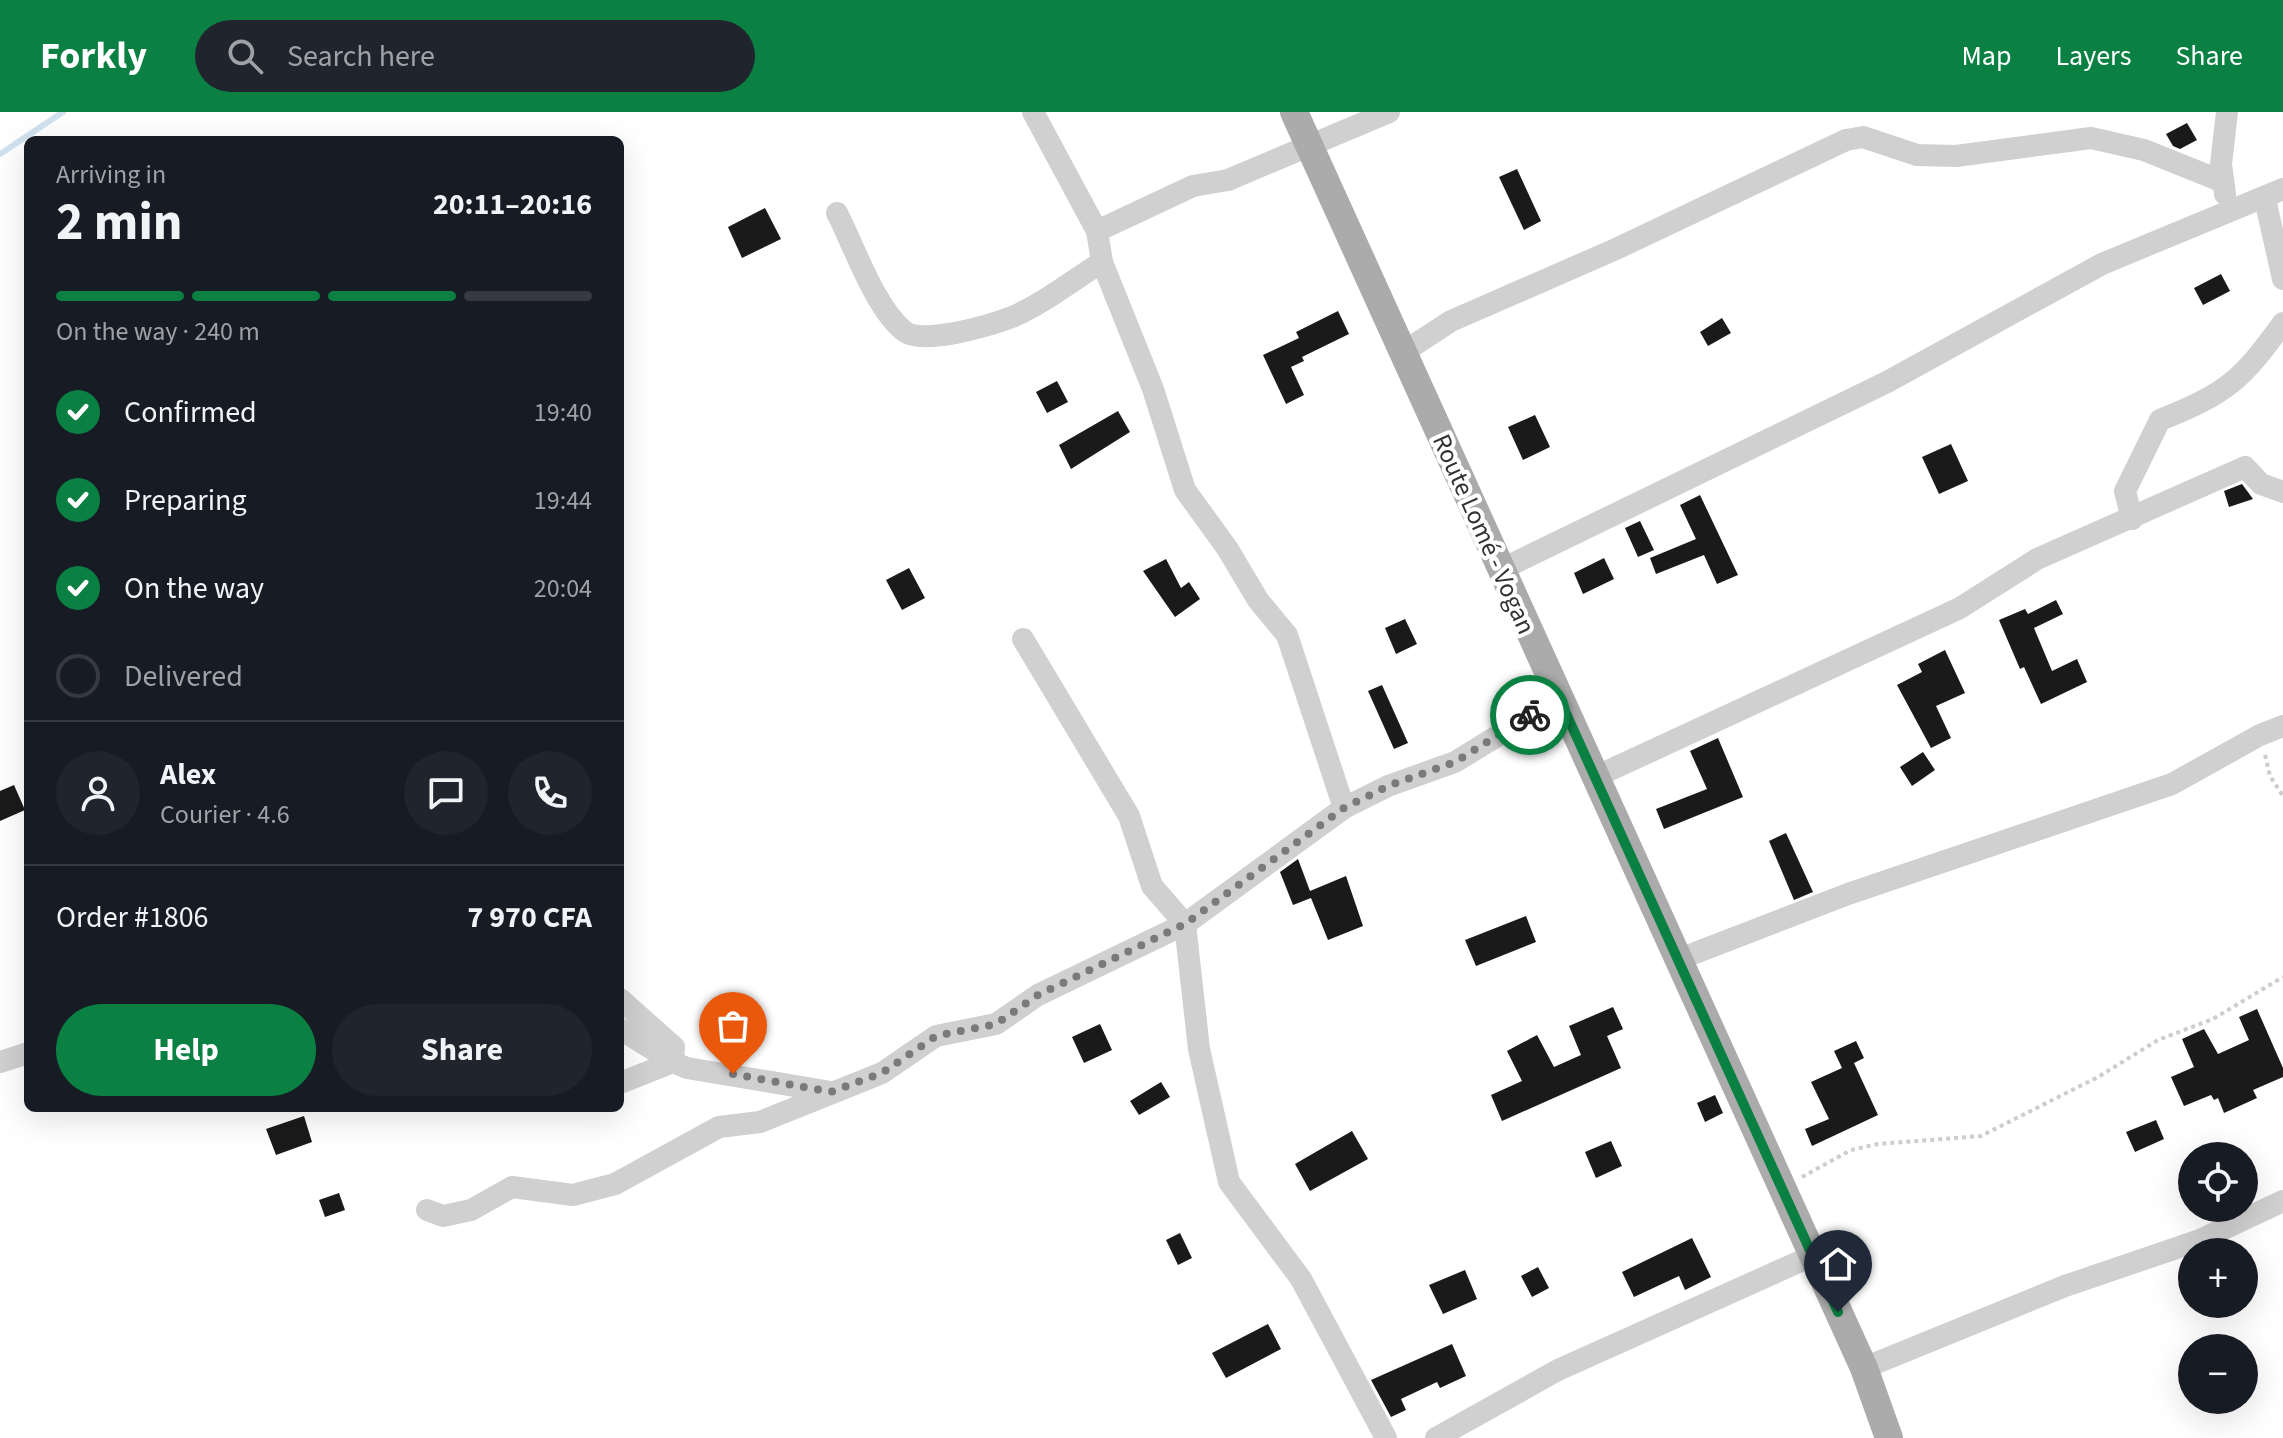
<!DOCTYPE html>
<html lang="en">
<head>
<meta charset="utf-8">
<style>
  :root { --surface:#171b24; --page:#20242c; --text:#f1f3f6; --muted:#9ea1a6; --line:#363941; --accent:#0b8043 }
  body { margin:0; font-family:"Source Sans 3",sans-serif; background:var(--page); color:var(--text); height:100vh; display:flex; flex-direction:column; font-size:30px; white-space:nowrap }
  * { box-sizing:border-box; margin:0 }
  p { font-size:26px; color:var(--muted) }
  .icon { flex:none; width:44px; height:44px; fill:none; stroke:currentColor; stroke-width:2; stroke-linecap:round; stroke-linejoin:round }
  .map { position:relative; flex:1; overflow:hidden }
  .sheet { position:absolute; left:24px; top:24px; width:600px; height:976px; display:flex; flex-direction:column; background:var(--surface); border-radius:12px; box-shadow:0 8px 32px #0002 }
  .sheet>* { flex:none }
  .fabs { position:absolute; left:2178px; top:1030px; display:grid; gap:16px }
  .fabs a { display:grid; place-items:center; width:80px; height:80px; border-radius:50%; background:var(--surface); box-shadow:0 8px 32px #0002; font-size:40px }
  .pin { position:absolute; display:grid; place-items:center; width:68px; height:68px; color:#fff; margin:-82px -34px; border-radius:50% 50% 50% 0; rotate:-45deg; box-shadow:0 0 8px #0007 }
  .pin .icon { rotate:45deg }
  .courier { position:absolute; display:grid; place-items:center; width:80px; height:80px; margin:-40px; border:6px solid #0b8043; border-radius:50%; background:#fff; color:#222; box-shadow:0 2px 10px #0007 }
  .summary em { font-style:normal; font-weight:700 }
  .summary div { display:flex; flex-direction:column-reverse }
  .summary { display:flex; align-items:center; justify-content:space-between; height:136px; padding:0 32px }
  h1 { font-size:52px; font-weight:700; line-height:60px }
  .bar { display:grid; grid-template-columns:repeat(4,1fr); gap:12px 8px; align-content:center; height:96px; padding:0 32px }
  .bar i { height:10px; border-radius:6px; background:var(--line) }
  .bar .on { background:var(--accent) }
  .bar p { grid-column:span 4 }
  .line { display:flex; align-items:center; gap:20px; padding:0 32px; border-top:2px solid var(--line) }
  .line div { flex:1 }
  .round { display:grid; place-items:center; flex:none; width:84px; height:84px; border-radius:42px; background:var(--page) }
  ol { padding:0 32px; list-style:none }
  li { display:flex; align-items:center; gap:24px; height:88px }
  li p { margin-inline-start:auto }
  li .icon { padding:8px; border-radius:50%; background:var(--accent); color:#fff; stroke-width:4 }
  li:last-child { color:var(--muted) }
  li i { width:44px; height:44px; border:4px solid var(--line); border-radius:50% }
  .primary-button { display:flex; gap:16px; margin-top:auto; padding:16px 32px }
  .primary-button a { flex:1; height:92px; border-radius:48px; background:var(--accent); color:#fff; font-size:32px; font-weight:700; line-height:92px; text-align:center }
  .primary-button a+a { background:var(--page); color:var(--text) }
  header { display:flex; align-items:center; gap:48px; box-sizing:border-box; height:112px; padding:0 40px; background:var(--accent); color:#fff }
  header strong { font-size:38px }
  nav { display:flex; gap:44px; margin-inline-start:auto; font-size:28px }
  .search { width:560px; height:72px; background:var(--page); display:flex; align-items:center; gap:20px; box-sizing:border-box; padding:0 28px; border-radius:44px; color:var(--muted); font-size:30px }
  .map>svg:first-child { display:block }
</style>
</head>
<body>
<header>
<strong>Forkly</strong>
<div class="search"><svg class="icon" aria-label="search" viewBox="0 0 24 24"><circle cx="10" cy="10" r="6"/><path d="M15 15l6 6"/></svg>Search here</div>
<nav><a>Map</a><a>Layers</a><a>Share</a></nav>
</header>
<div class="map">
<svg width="2283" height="1326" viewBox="0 0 2283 1326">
  <rect width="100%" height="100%" fill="#fff"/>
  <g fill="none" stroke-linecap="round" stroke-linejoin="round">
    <path stroke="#cfe2ee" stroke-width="6" d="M 0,42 L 63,0"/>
  </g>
  <g fill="#1a1a1a">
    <path d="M 2187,11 L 2197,28 L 2180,37 L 2173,34 L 2166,22 Z"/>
    <path d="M 1517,57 L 1541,109 L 1524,118 L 1499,65 Z"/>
    <path d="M 765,96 L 781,127 L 742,146 L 728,115 Z"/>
    <path d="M 2221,162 L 2230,179 L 2203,193 L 2194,176 Z"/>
    <path d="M 1338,199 L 1349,222 L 1302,245 L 1304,249 L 1291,255 L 1304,283 L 1286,292 L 1263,243 L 1299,226 L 1296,220 Z"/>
    <path d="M 1722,206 L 1731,221 L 1708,234 L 1700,220 Z"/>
    <path d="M 1057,269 L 1068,290 L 1047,301 L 1036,280 Z"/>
    <path d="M 1118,299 L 1130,320 L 1071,357 L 1059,333 Z"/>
    <path d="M 1535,303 L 1550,335 L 1523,348 L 1508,315 Z"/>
    <path d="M 1951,332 L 1968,369 L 1939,382 L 1922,345 Z"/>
    <path d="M 2242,372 L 2253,387 L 2229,395 L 2224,379 Z"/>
    <path d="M 1700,383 L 1738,463 L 1717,472 L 1704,443 L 1656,462 L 1650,446 L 1696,427 L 1680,393 Z"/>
    <path d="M 1640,409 L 1654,438 L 1638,445 L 1625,416 Z"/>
    <path d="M 1604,446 L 1614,467 L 1583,482 L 1574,461 Z"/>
    <path d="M 1166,447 L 1181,476 L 1189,470 L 1200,487 L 1175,505 L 1143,459 Z"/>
    <path d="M 909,456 L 925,486 L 902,498 L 886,468 Z"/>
    <path d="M 2056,488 L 2063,502 L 2034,516 L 2052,559 L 2077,547 L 2087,570 L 2041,592 L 2024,555 L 2020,557 L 1999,508 L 2025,497 L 2028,502 Z"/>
    <path d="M 1405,507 L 1417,532 L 1396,542 L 1385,516 Z"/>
    <path d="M 1945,538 L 1965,581 L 1936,594 L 1951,626 L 1931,636 L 1897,573 L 1922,560 L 1918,552 Z"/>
    <path d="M 1382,573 L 1408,631 L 1394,637 L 1368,579 Z"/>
    <path d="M 1718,626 L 1743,685 L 1664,717 L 1656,697 L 1707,677 L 1690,639 Z"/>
    <path d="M 1923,640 L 1935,658 L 1912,674 L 1900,655 Z"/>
    <path d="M 14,673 L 25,698 L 0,709 L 0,679 Z"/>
    <path d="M 1786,721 L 1813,780 L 1794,788 L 1769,729 Z"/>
    <path d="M 1298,747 L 1310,779 L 1346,764 L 1363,814 L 1328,828 L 1311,786 L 1293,793 L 1280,760 Z"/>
    <path d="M 1526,804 L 1536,830 L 1476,854 L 1465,828 Z"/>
    <path d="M 1613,895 L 1623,917 L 1607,924 L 1621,956 L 1502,1009 L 1491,983 L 1522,969 L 1507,939 L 1537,923 L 1554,955 L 1581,943 L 1569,914 Z"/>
    <path d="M 2257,897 L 2283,956 L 2283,965 L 2253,978 L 2257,986 L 2224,1001 L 2218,986 L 2214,988 L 2211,983 L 2184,994 L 2171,965 L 2194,955 L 2182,927 L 2204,917 L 2218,942 L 2249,928 L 2239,905 Z"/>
    <path d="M 1100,912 L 1112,938 L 1084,951 L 1072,925 Z"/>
    <path d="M 1856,929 L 1864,946 L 1854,951 L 1878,1003 L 1812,1034 L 1805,1017 L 1829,1007 L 1811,970 L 1842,956 L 1834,939 Z"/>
    <path d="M 1161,970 L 1170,985 L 1139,1003 L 1130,989 Z"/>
    <path d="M 1715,983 L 1723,1001 L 1705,1010 L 1697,991 Z"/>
    <path d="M 304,1004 L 312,1030 L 276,1043 L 266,1017 Z"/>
    <path d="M 2156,1008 L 2164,1027 L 2135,1040 L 2126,1020 Z"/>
    <path d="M 1352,1019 L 1368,1047 L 1310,1079 L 1295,1052 Z"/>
    <path d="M 1611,1029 L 1622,1054 L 1596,1066 L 1585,1040 Z"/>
    <path d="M 339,1081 L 345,1098 L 325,1105 L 319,1088 Z"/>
    <path d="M 1180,1121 L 1192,1146 L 1178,1153 L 1166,1128 Z"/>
    <path d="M 1692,1126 L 1711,1165 L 1685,1178 L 1679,1164 L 1634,1185 L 1622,1160 Z"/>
    <path d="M 1538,1155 L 1549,1176 L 1532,1185 L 1521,1164 Z"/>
    <path d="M 1465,1158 L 1477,1187 L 1443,1202 L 1429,1173 Z"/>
    <path d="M 1268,1212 L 1281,1237 L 1226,1266 L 1212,1241 Z"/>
    <path d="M 1452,1232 L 1466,1264 L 1440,1276 L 1437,1270 L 1401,1287 L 1406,1298 L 1391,1305 L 1371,1268 Z"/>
  </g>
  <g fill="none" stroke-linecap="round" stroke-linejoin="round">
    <g stroke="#cdcdcd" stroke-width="4" stroke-dasharray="4 4" stroke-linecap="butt">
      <path d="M 2265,643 L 2270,664 L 2283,684"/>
      <path d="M 1802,1065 L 1851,1038 L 1878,1032 L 1981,1024 L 2098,965 L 2158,928 L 2213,907 L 2283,865"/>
    </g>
    <g stroke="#d0d0d0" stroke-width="22">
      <path d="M 1033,0 L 1097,119 L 1102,150 L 1153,277 L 1185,378 L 1227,436 L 1258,488 L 1287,523 L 1344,696"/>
      <path d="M 2225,82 L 2221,52 L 2227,0"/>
      <path d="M 2265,87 L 2283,167"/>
      <path d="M 837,101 C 854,134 875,196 904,219 C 922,234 991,213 1012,205 C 1043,192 1073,168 1102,150"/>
      <path d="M 1097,119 L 1193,74 L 1228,68 L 1389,0"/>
      <path d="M 1402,241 L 1451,209 L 1616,137 L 1846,28 L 1863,25 L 1917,43 L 1956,44 L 2091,26 L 2144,38 L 2221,69"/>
      <path d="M 2132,407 L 2125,379 L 2160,308 C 2227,281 2241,269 2283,211"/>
      <path d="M 1500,458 L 1887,270 L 2102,152 L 2283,77"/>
      <path d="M 1023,527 L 1129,704 L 1152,774 L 1185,812 L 1199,937 L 1229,1070 L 1301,1167 L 1386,1326"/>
      <path d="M 1595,665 L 1960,496 L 2037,447 L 2245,355 L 2261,372 L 2283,380"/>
      <path d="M 1677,848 L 1848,782 L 2172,672 L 2260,623 L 2283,614"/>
      <path d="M 620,887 L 674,935 L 673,950 L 620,917"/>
      <path d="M 0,950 L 28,941"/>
      <path d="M 620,971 L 673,950 L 687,956 L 831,980"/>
      <path d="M 427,1098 L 443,1104 L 471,1098 L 512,1075 L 573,1083 L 615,1072 L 719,1015 L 760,1010 L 882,961 L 936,924 L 996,912 L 1038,883 L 1185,812 L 1344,696 L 1388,674 L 1455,650 L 1559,586"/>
      <path d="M 1864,1256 L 2065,1174 L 2200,1128 L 2283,1089"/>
      <path d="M 1436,1326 L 1558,1258 L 1812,1144"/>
    </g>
    <path stroke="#ababab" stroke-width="28" d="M 1294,0 L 1864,1256 L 1889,1326"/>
  </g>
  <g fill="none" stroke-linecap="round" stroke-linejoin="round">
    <path stroke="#7a7a7a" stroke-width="8" stroke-dasharray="0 14.4" d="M 733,962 L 831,980 L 882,961 L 936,924 L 996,912 L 1038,883 L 1185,812 L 1344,696 L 1388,674 L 1455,650 L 1530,603"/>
    <path stroke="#0b8043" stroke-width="10" d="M 1530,603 L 1559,586 L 1838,1200"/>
  </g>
  <g text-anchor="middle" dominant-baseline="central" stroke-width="8" stroke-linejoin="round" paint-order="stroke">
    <g font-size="26" fill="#333" stroke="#fff">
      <text transform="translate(1484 422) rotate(66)">Route Lomé - Vogan</text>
    </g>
  </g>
</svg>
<div class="fabs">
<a><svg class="icon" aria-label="locate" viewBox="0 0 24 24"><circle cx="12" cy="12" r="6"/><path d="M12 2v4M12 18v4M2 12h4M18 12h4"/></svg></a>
<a>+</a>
<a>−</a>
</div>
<div class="pin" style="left:733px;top:962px;background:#ea580c"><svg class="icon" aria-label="bag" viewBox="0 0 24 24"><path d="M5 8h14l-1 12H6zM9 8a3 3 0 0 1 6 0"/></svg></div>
<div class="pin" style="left:1838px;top:1200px;background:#1f2937"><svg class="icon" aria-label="home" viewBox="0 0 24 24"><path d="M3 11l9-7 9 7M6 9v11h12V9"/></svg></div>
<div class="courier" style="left:1530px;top:603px"><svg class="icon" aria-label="bike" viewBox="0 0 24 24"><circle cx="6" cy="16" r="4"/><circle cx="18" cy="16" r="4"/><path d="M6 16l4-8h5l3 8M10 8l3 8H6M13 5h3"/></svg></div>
<section class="sheet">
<div class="summary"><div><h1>2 min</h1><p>Arriving in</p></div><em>20:11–20:16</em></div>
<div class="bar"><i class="on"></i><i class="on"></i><i class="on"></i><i></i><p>On the way · 240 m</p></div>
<ol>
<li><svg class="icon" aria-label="check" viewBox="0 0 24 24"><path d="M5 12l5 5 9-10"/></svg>Confirmed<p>19:40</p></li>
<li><svg class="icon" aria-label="check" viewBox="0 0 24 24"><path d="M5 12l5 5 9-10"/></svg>Preparing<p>19:44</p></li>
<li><svg class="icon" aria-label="check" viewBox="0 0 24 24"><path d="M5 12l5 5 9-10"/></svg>On the way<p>20:04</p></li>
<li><i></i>Delivered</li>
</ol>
<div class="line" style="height:144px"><a class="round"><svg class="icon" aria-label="person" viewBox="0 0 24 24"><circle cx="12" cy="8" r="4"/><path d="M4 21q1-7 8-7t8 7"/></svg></a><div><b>Alex</b><p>Courier · 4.6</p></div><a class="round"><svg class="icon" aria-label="chat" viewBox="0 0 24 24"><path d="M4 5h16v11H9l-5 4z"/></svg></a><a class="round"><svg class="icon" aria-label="phone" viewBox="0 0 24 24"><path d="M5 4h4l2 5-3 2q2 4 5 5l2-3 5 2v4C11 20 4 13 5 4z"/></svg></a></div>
<div class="line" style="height:104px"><div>Order #1806</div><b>7 970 CFA</b></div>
<div class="primary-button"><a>Help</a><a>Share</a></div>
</section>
</div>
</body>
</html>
